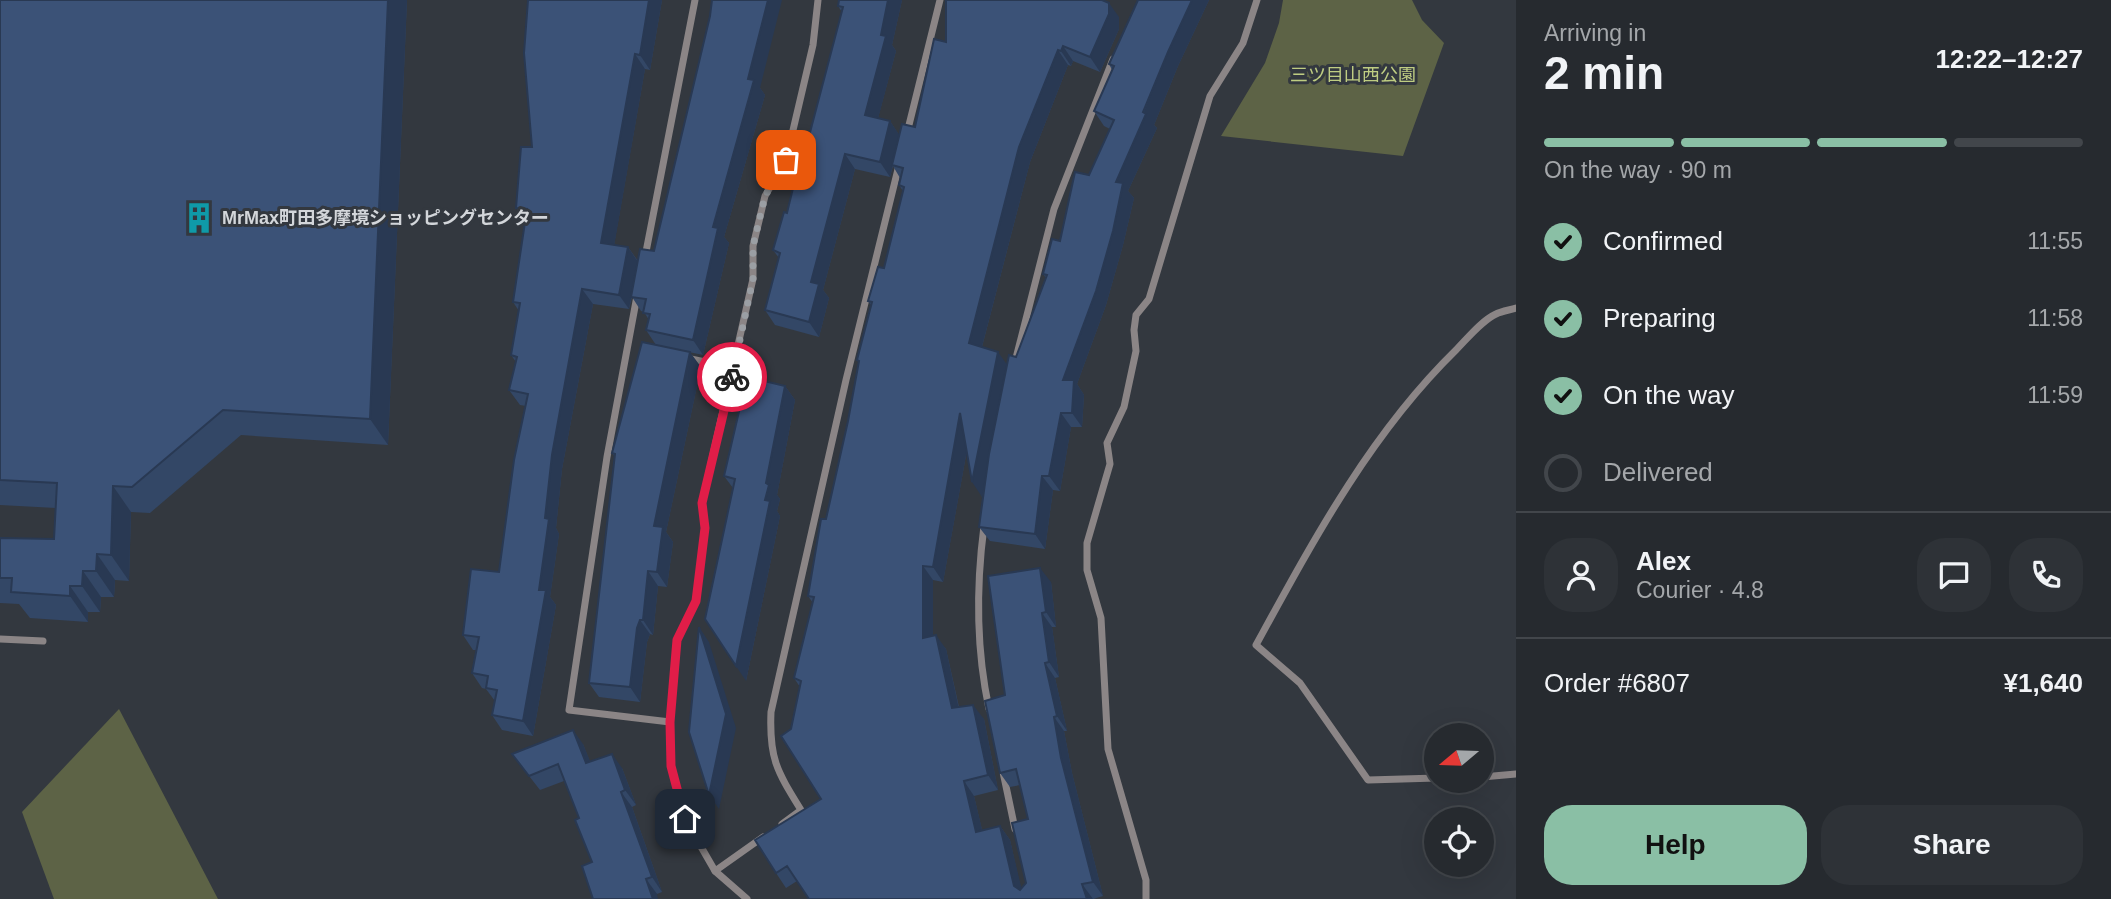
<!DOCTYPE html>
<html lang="en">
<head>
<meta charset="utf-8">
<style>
  :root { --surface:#262a2f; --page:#2e3237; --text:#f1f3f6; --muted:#a4a7aa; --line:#42464b; --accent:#8abfa5 }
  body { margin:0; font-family:Arial,"Noto Sans JP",sans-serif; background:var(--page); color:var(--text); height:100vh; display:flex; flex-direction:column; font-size:26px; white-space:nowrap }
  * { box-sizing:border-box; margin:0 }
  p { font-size:23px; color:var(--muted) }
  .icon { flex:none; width:38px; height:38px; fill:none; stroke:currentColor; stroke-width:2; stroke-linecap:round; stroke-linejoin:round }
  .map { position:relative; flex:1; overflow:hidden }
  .drawer { display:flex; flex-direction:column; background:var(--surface); width:595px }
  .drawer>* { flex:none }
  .needle { width:46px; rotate:251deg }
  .fabs { position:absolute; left:1424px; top:723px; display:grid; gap:14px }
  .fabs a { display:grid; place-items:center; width:70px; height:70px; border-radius:50%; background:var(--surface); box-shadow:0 7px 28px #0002,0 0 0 2px var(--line); font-size:35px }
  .pin { position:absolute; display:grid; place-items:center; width:60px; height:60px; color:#fff; margin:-30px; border-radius:14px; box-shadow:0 4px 10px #0006 }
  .courier { position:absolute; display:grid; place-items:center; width:70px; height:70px; margin:-35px; border:5px solid #e11d48; border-radius:50%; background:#fff; color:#222; box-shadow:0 2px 9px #0007 }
  .overview em { font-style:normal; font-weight:800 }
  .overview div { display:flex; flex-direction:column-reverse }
  .overview { display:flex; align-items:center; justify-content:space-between; height:119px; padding:0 28px }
  h1 { font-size:46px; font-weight:800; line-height:52px }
  .bar { display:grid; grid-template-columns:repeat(4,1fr); gap:10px 7px; align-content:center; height:84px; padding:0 28px }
  .bar i { height:9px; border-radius:5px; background:var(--line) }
  .bar .on { background:var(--accent) }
  .bar p { grid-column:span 4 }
  .line { display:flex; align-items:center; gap:18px; padding:0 28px; border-top:2px solid var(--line) }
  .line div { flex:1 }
  .round { display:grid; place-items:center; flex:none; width:74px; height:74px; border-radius:28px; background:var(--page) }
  ol { padding:0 28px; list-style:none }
  li { display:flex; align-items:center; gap:21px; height:77px }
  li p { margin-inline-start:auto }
  li .icon { padding:7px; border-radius:50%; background:var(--accent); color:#111; stroke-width:4 }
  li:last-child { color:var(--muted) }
  li i { width:38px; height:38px; border:4px solid var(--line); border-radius:50% }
  .cta { display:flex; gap:14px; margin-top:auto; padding:14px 28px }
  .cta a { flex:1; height:80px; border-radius:28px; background:var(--accent); color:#111; font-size:28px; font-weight:800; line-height:80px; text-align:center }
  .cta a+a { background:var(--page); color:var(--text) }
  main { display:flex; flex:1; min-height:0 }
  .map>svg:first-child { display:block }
</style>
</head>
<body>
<main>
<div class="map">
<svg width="1516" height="899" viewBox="0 0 1516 899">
  <rect width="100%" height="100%" fill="#33383f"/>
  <g fill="#5d6346">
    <path d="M 1283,0 L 1412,0 L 1422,20 L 1444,43 L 1403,156 L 1221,136 L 1265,63 L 1279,23 Z"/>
    <path d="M 119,709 L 218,899 L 54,899 L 22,812 Z"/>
  </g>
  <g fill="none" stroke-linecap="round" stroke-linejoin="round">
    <g stroke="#8b8586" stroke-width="7">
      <path d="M 907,133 L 940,0"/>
      <path d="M 645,257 L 695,0"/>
      <path d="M 637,296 L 607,457 L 569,710 L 670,722"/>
      <path d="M 686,358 L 734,368"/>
      <path d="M 1014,366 L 1054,209 L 1113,59"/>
      <path d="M 984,526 C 976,587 976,648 989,709"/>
      <path d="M 0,639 L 43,641"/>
      <path d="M 1003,772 L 1015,829"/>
      <path d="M 1482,777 L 1516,774"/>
      <path d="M 1437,778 L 1368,780 L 1300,683 L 1256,645 C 1313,541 1370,434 1456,350 C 1467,339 1481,321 1496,314 C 1502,311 1510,310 1516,308"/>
      <path d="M 782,824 L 801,810 C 777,771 769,759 771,712 L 846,380 L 899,165"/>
      <path d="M 715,871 L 763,837"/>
      <path d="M 747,899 L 715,871 L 685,819 L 671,766 L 670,722 L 677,640 L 696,601 L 705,529 L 702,503 L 753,279 L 753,246 L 765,196 L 786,160 L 813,45 L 818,0"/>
      <path d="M 1146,899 L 1146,880 L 1108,749 L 1101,618 L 1087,570 L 1087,543 L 1110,464 L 1107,443 L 1124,407 L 1136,351 L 1134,330 L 1136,315 L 1149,299 L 1210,96 L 1243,43 L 1257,0"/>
    </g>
  </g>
  <g fill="#334766">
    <path d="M 0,0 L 407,0 L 388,445 L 241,435 L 150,513 L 131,512 L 129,581 L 115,580 L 114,597 L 101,597 L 100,612 L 88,612 L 88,622 L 30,618 L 19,604 L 0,603 L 0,538 L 54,539 L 56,508 L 0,505 Z"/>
    <path d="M 528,0 L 662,0 L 650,70 L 645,69 L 614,245 L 628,247 L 638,261 L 654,251 L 760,88 L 765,95 L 724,237 L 729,243 L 703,355 L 656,345 L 646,330 L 649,320 L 644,312 L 641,311 L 632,297 L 629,309 L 593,304 L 562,469 L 556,528 L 559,534 L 550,597 L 556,605 L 533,736 L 502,730 L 492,715 L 495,701 L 486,689 L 482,688 L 472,673 L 476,650 L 473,650 L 463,635 L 499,572 L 526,406 L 520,405 L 509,390 L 516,362 L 511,355 L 519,311 L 513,302 L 525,221 L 516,208 L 532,147 Z"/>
    <path d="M 839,0 L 902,0 L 892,45 L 896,51 L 878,118 L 890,121 L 899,135 L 915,127 L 946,42 L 1119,17 L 1119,29 L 1100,72 L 1073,61 L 1071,66 L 1068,65 L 1030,162 L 982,347 L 1007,365 L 1016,357 L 1046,278 L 1043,274 L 1060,241 L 1110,129 L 1104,126 L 1094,111 L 1112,70 L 1109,64 L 1138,0 L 1209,0 L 1178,66 L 1154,125 L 1157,128 L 1128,191 L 1134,198 L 1123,245 L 1106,305 L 1077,384 L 1084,395 L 1082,427 L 1071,427 L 1060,491 L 1053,490 L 1045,549 L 990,541 L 979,527 L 986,479 L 982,497 L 967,450 L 943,582 L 933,580 L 933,635 L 946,649 L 959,707 L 984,719 L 998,790 L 974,796 L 982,830 L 1000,826 L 1010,840 L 1021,889 L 1026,883 L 1028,819 L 1020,785 L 1010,787 L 1000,773 L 1005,695 L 1051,582 L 1056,627 L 1052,627 L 1059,677 L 1055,678 L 1067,731 L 1064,731 L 1072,773 L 1103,896 L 1093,899 L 797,881 L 786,888 L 776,873 L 821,799 L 791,729 L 800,687 L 794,678 L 813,603 L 808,596 L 848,421 L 859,363 L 857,360 L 871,305 L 868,301 L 884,268 L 903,191 L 899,185 L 900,178 L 893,166 L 890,177 L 855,169 L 823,290 L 829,298 L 819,337 L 775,325 L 765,310 L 779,258 L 773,250 L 787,213 L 803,159 L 842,12 L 838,6 Z"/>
    <path d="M 701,367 L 666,532 L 673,542 L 667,587 L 658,586 L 653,635 L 650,634 L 647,642 L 640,702 L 599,697 L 589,683 L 615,457 L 612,453 Z"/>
    <path d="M 785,386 L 795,400 L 777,495 L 780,499 L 777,511 L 780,516 L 746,681 L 733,488 L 724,476 Z"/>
    <path d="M 583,744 L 590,762 L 622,768 L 636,805 L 632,807 L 662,892 L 657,894 L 592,862 L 579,818 L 564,781 L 540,790 L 512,754 Z"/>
  </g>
  <g fill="#293953">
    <path d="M 388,0 L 407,0 L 388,445 L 370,419 Z"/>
    <path d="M 649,0 L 662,0 L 650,70 L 640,55 Z"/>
    <path d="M 768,0 L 782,0 L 760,88 L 765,95 L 724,237 L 729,243 L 703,355 L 693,340 L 713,227 L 748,79 Z"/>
    <path d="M 888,0 L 902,0 L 892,45 L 896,51 L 875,130 L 865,115 Z"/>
    <path d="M 1192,0 L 1209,0 L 1178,66 L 1154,125 L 1157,128 L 1128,191 L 1134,198 L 1123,245 L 1106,305 L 1077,384 L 1084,395 L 1082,427 L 1072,413 L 1063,380 L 1116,182 L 1168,52 Z"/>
    <path d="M 1109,3 L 1119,17 L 1119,29 L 1100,72 L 1090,57 Z"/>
    <path d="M 1063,46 L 1073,61 L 1071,66 L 1061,51 Z"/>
    <path d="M 1058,50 L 1068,65 L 1030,162 L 979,358 L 969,343 L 1019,147 Z"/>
    <path d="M 635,54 L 645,69 L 612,258 L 601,243 Z"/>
    <path d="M 890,121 L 900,136 L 890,177 L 880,162 Z"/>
    <path d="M 845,154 L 855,169 L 823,290 L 829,298 L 819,337 L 809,322 L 811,282 Z"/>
    <path d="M 628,247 L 638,262 L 629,309 L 619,295 Z"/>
    <path d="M 582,289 L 593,304 L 562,469 L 556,528 L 559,534 L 550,597 L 556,605 L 533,736 L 523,721 L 539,590 L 545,518 L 552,455 Z"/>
    <path d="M 690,352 L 701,367 L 666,532 L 673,542 L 667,587 L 657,572 L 654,526 Z"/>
    <path d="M 998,352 L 1008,366 L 982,497 L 972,482 Z"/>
    <path d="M 785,386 L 795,400 L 777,495 L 780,499 L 777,511 L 780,516 L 746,681 L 736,666 L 766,483 Z"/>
    <path d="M 960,413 L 971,428 L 943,582 L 933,567 Z"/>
    <path d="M 1061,413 L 1071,427 L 1060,491 L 1049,476 Z"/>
    <path d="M 1042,476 L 1053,490 L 1045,549 L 1035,534 Z"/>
    <path d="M 113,486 L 131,512 L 129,581 L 111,555 Z"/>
    <path d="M 97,554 L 115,580 L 114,597 L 96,571 Z"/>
    <path d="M 923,566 L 933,580 L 933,652 L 923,638 Z"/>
    <path d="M 1040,568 L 1051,582 L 1056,627 L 1046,612 Z"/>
    <path d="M 83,571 L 101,597 L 100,612 L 82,586 Z"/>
    <path d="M 648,571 L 658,586 L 653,635 L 643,620 Z"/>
    <path d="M 70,586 L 88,612 L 88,622 L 70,596 Z"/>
    <path d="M 1042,613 L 1052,627 L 1059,677 L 1049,662 Z"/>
    <path d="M 640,620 L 650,634 L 647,642 L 640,702 L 630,687 L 637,628 Z"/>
    <path d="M 699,627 L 709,642 L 736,728 L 719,809 L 709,795 Z"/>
    <path d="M 936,635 L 946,649 L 962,723 L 952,708 Z"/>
    <path d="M 1045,663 L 1055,678 L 1067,731 L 1057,716 Z"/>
    <path d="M 973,705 L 984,719 L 998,790 L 988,775 Z"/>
    <path d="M 1054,717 L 1064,731 L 1072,773 L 1103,896 L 1093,882 L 1061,758 Z"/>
    <path d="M 573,730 L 583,744 L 597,778 L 586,763 Z"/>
    <path d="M 612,754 L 622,768 L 636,805 L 625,790 Z"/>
    <path d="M 964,781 L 974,796 L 986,846 L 976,832 Z"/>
    <path d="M 621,792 L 632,807 L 662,892 L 652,877 Z"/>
    <path d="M 1000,826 L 1010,840 L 1024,899 L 1014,886 Z"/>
    <path d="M 646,879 L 657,894 L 658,899 L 653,899 Z"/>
    <path d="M 1082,884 L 1093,899 L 1087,899 Z"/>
  </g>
  <g fill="#3b5277" stroke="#293953" stroke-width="2">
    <path d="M 0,0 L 388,0 L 370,419 L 223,410 L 132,487 L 113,486 L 111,555 L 97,554 L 96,571 L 83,571 L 82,586 L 70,586 L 70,596 L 11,592 L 12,578 L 0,578 L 0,538 L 54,539 L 57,483 L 0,480 Z"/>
    <path d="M 528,0 L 649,0 L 640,55 L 635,54 L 601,243 L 628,247 L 619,295 L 582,289 L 552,455 L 545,518 L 549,519 L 539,590 L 546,590 L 523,721 L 492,715 L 497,690 L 486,688 L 488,676 L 472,673 L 479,637 L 463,635 L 471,569 L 499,572 L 514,460 L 528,394 L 509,390 L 517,357 L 511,355 L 520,303 L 513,302 L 527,209 L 516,208 L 521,147 L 532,147 L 524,53 Z"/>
    <path d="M 712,0 L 768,0 L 748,79 L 754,80 L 713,227 L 718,228 L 693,340 L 646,330 L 650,314 L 643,313 L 646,299 L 631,297 L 640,249 L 654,251 L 710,16 Z"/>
    <path d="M 839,0 L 888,0 L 881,35 L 886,36 L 865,115 L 890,121 L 880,162 L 845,154 L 811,282 L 819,284 L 809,322 L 765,310 L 780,253 L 773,250 L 784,212 L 787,213 L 800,159 L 803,159 L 843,7 L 838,6 Z"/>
    <path d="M 946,0 L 1102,0 L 1109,3 L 1109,14 L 1090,57 L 1063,46 L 1061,51 L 1058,50 L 1019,147 L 969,343 L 998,352 L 972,482 L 960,413 L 933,567 L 923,566 L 923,638 L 936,635 L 952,708 L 973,705 L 988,775 L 964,781 L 976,832 L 1000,826 L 1014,886 L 1020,890 L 1026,883 L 1012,823 L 1028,819 L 1016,769 L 1000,773 L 985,701 L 1005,695 L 988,576 L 1040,568 L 1046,612 L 1042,613 L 1049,662 L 1045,663 L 1057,716 L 1054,717 L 1061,758 L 1093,882 L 1082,884 L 1087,899 L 809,899 L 787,866 L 776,873 L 755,840 L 821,799 L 781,736 L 791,729 L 801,681 L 794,678 L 814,597 L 808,596 L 821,519 L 826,519 L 848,421 L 859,361 L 857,360 L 872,302 L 868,301 L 878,267 L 884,268 L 904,187 L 899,185 L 903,168 L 892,165 L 902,124 L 915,127 L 934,39 L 946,42 Z"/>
    <path d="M 1138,0 L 1192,0 L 1168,52 L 1143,112 L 1146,114 L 1116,182 L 1123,183 L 1113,231 L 1096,291 L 1063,380 L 1074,380 L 1072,413 L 1061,413 L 1049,476 L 1042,476 L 1035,534 L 979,527 L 989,454 L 1009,355 L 1016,357 L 1047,275 L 1043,274 L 1052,239 L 1060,241 L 1075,172 L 1089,175 L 1114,120 L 1094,111 L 1114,66 L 1109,64 Z"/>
    <path d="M 642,342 L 690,352 L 654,526 L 663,527 L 657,572 L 648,571 L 643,620 L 640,620 L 637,628 L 630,687 L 589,683 L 615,454 L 612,453 Z"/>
    <path d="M 747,377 L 785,386 L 766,483 L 769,485 L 765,500 L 770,501 L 736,666 L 705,619 L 735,479 L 724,476 Z"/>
    <path d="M 699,627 L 726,714 L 709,795 L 689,732 Z"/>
    <path d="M 573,730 L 586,763 L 612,754 L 625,790 L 621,792 L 652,877 L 646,879 L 653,899 L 593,899 L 582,866 L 592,862 L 575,820 L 579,818 L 558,764 L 529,776 L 512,754 Z"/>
  </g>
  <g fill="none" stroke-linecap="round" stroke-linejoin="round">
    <path stroke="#9b9fa4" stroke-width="7" stroke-dasharray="0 12.6" d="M 732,377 L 753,279 L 753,246 L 765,196 L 786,160"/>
    <path stroke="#e11d48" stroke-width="9" d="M 685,819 L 671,766 L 670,722 L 677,640 L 696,601 L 705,528 L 702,503 L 732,377"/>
  </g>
  <defs>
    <symbol id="building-bare" viewBox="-9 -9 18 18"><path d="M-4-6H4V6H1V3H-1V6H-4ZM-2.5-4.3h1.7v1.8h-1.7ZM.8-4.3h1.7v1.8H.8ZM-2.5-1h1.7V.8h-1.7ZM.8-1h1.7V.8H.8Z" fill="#0f9aa8" stroke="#33383f" stroke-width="2.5" paint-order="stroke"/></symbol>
  </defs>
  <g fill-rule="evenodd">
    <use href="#building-bare" x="177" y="196" width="44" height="44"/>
  </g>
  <g text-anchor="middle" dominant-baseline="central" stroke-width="6" stroke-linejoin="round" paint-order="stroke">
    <g font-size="18" fill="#bfcd82" stroke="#33383f">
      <text x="1353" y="75">三ツ目山西公園</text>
    </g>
    <g font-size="18" font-weight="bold" fill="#d3d6da" stroke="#33383f" text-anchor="start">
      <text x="222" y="218">MrMax町田多摩境ショッピングセンター</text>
    </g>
  </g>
</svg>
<div class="fabs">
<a><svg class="needle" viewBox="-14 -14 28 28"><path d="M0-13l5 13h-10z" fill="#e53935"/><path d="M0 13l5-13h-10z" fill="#a4a7aa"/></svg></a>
<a><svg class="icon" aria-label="locate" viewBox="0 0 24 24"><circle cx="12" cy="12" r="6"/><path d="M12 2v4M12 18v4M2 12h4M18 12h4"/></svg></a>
</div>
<div class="pin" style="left:786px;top:160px;background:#ea580c"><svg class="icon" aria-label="bag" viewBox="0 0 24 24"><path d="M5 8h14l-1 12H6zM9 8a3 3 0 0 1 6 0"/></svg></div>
<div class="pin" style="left:685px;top:819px;background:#1f2937"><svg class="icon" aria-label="home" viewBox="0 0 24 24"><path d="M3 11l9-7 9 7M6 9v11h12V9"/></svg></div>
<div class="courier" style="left:732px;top:377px"><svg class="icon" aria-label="bike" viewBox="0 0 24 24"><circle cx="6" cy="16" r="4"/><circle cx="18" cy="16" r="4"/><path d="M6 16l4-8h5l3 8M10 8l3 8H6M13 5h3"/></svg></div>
</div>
<section class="drawer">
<div class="overview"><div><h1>2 min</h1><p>Arriving in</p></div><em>12:22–12:27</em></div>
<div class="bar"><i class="on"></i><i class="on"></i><i class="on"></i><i></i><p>On the way · 90 m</p></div>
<ol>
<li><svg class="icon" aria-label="check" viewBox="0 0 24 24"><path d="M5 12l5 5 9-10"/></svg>Confirmed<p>11:55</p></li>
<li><svg class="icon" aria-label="check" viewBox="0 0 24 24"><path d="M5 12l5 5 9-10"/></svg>Preparing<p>11:58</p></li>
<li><svg class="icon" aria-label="check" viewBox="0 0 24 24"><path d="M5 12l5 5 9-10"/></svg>On the way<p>11:59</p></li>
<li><i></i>Delivered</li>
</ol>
<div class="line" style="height:126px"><a class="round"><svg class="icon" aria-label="person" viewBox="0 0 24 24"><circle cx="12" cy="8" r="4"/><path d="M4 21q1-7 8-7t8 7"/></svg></a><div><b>Alex</b><p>Courier · 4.8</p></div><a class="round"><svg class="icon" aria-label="chat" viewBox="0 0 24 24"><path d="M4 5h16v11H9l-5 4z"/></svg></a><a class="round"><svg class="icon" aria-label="phone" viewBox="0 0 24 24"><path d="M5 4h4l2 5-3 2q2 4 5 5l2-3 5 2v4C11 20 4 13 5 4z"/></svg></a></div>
<div class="line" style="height:91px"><div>Order #6807</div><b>¥1,640</b></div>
<div class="cta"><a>Help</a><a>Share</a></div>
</section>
</main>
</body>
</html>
